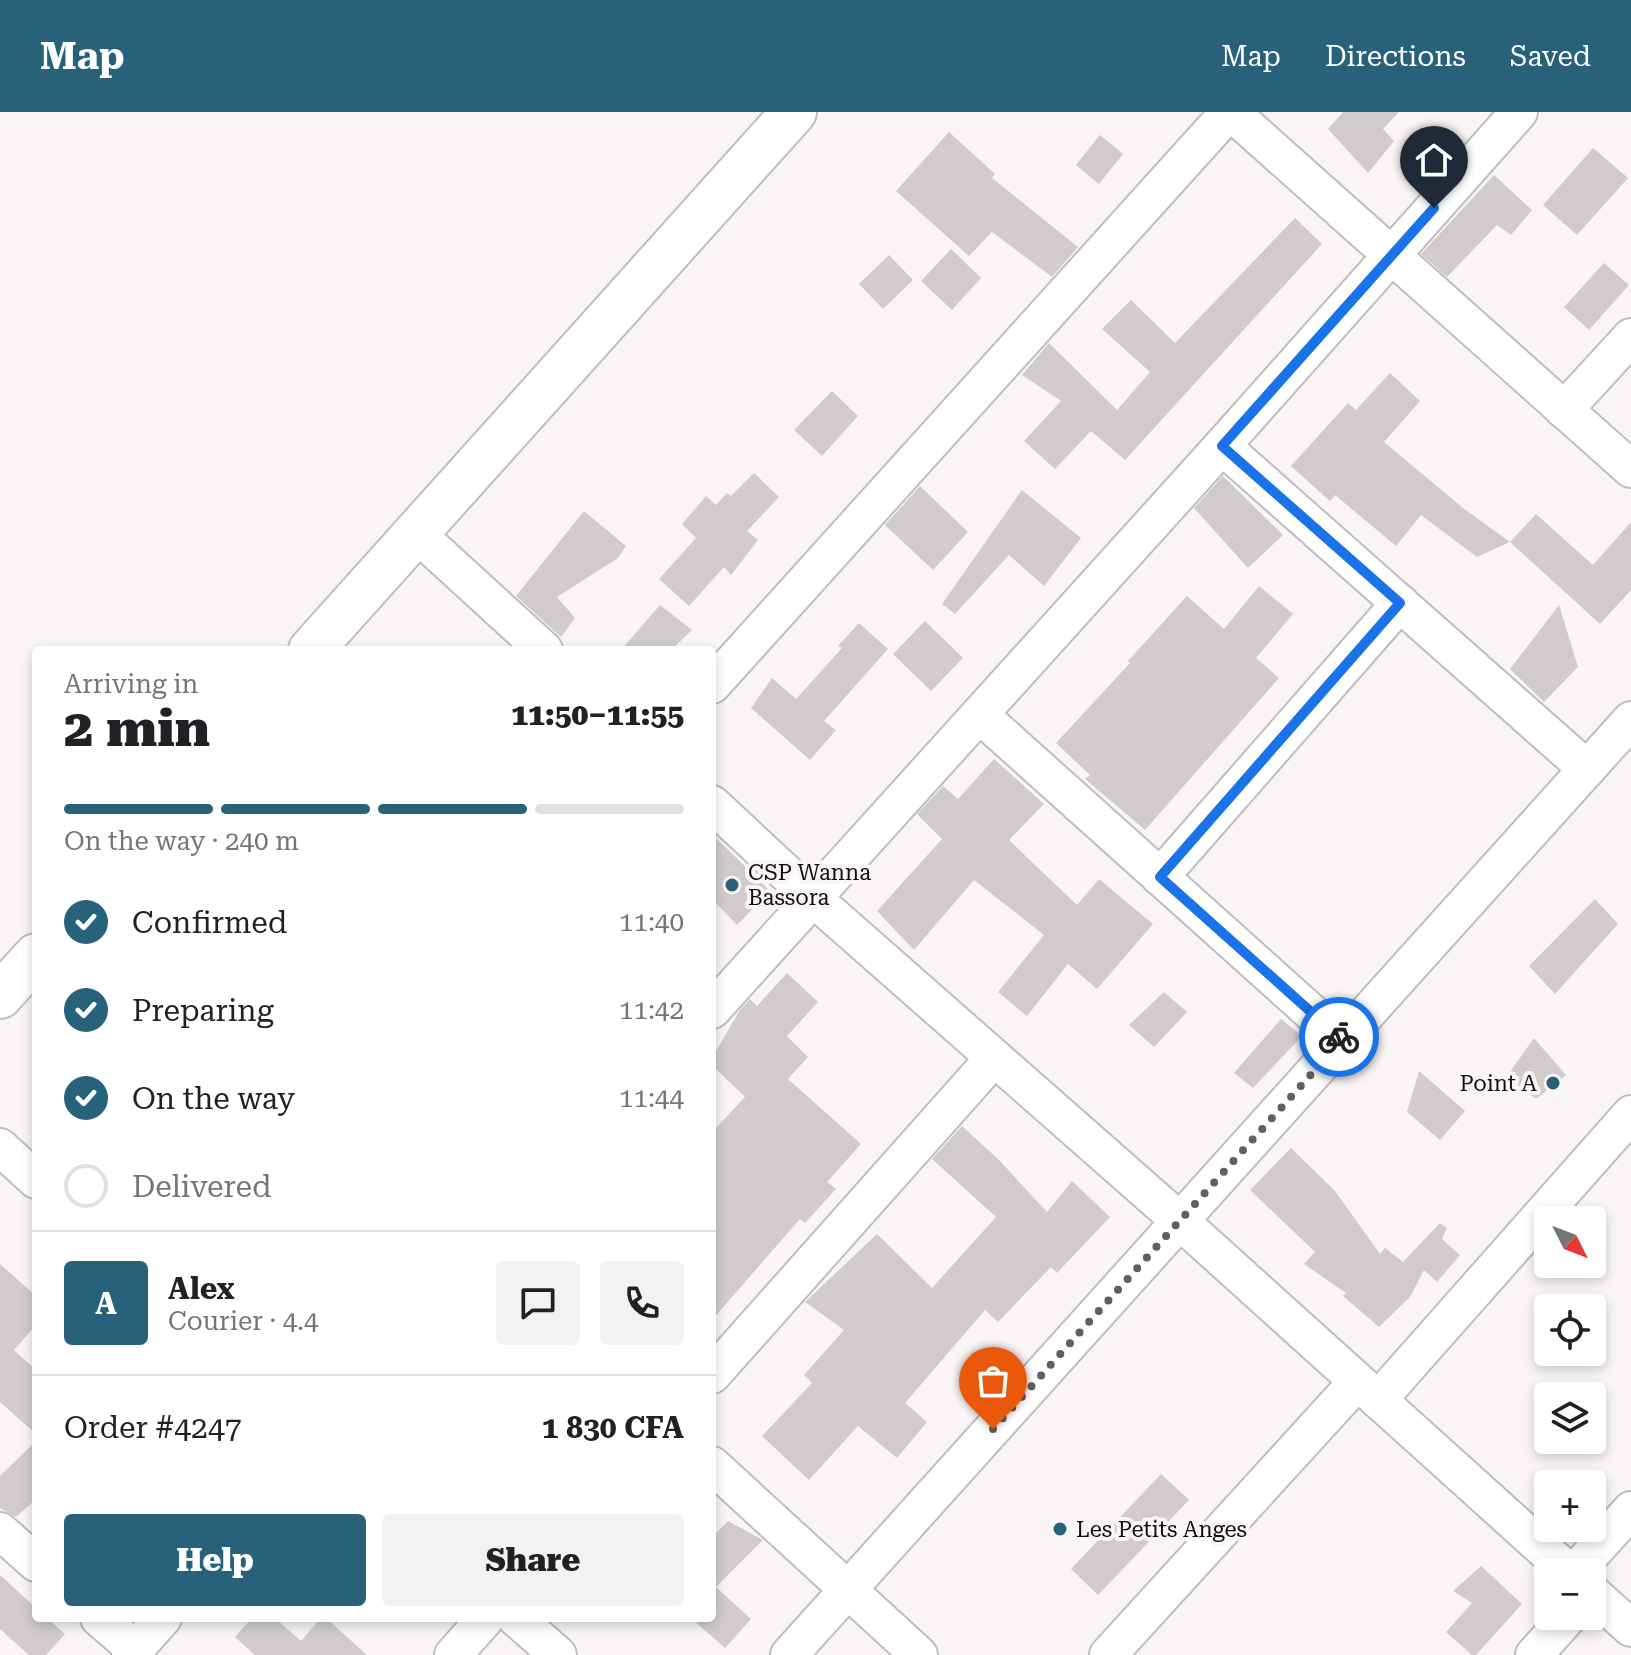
<!DOCTYPE html>
<html lang="en">
<head>
<meta charset="utf-8">
<style>
  :root { --surface:#fff; --page:#f2f2f2; --text:#202124; --muted:#757577; --line:#e0e0e0; --accent:#27617a }
  body { margin:0; font-family:"Roboto Serif",serif; background:var(--page); color:var(--text); height:100vh; display:flex; flex-direction:column; font-size:30px; white-space:nowrap }
  * { box-sizing:border-box; margin:0 }
  p { font-size:26px; color:var(--muted) }
  .icon { flex:none; width:44px; height:44px; fill:none; stroke:currentColor; stroke-width:2; stroke-linecap:round; stroke-linejoin:round }
  .map { position:relative; flex:1; overflow:hidden }
  .details { position:absolute; left:32px; top:534px; width:684px; height:976px; display:flex; flex-direction:column; background:var(--surface); border-radius:8px; box-shadow:0 4px 12px #0003 }
  .details>* { flex:none }
  .needle { width:52px; rotate:132deg }
  .controls { position:absolute; left:1534px; top:1094px; display:grid; gap:16px }
  .controls a { display:grid; place-items:center; width:72px; height:72px; border-radius:8px; background:var(--surface); box-shadow:0 4px 12px #0003; font-size:40px }
  .pin { position:absolute; display:grid; place-items:center; width:68px; height:68px; color:#fff; margin:-82px -34px; border-radius:50% 50% 50% 0; rotate:-45deg; box-shadow:0 0 8px #0007 }
  .pin .icon { rotate:45deg }
  .courier { position:absolute; display:grid; place-items:center; width:80px; height:80px; margin:-40px; border:6px solid #1a73e8; border-radius:50%; background:#fff; color:#222; box-shadow:0 2px 10px #0007 }
  .headline em { font-style:normal; font-weight:800 }
  .headline div { display:flex; flex-direction:column-reverse }
  .headline { display:flex; align-items:center; justify-content:space-between; height:136px; padding:0 32px }
  h1 { font-size:52px; font-weight:800; line-height:60px }
  .bar { display:grid; grid-template-columns:repeat(4,1fr); gap:12px 8px; align-content:center; height:96px; padding:0 32px }
  .bar i { height:10px; border-radius:6px; background:var(--line) }
  .bar .current { background:var(--accent) }
  .bar p { grid-column:span 4 }
  .line { display:flex; align-items:center; gap:20px; padding:0 32px; border-top:2px solid var(--line) }
  .line div { flex:1 }
  .round { display:grid; place-items:center; flex:none; width:84px; height:84px; border-radius:8px; background:var(--page) }
  ol { padding:0 32px; list-style:none }
  li { display:flex; align-items:center; gap:24px; height:88px }
  li p { margin-inline-start:auto }
  li .icon { padding:8px; border-radius:50%; background:var(--accent); color:#fff; stroke-width:4 }
  li:last-child { color:var(--muted) }
  li i { width:44px; height:44px; border:4px solid var(--line); border-radius:50% }
  .primary-button { display:flex; gap:16px; margin-top:auto; padding:16px 32px }
  .primary-button a { flex:1; height:92px; border-radius:8px; background:var(--accent); color:#fff; font-size:32px; font-weight:800; line-height:92px; text-align:center }
  .primary-button a+a { background:var(--page); color:var(--text) }
  header { display:flex; align-items:center; gap:48px; box-sizing:border-box; height:112px; padding:0 40px; background:var(--accent); color:#fff }
  header strong { font-size:38px }
  nav { display:flex; gap:44px; margin-inline-start:auto; font-size:28px }
  .map>svg:first-child { display:block }
</style>
</head>
<body>
<header>
<strong>Map</strong>
<nav><a>Map</a><a>Directions</a><a>Saved</a></nav>
</header>
<div class="map">
<svg width="1631" height="1543" viewBox="0 0 1631 1543">
  <rect width="100%" height="100%" fill="#faf5f5"/>
  <g fill="#d0cbcc">
    <path d="M 1343,0 L 1399,0 L 1383,17 L 1394,29 L 1368,61 L 1328,17 Z"/>
    <path d="M 949,20 L 995,62 L 992,66 L 1078,135 L 1052,165 L 992,120 L 969,144 L 896,79 Z"/>
    <path d="M 1100,23 L 1123,42 L 1099,72 L 1076,53 Z"/>
    <path d="M 1593,36 L 1628,66 L 1577,123 L 1543,93 Z"/>
    <path d="M 1494,63 L 1532,98 L 1511,123 L 1497,113 L 1447,165 L 1421,142 Z"/>
    <path d="M 1295,106 L 1322,132 L 1125,348 L 1091,319 L 1055,357 L 1024,329 L 1061,289 L 1022,263 L 1049,231 L 1117,298 L 1150,260 L 1102,217 L 1131,188 L 1175,231 Z"/>
    <path d="M 951,137 L 981,166 L 952,198 L 921,169 Z"/>
    <path d="M 889,143 L 913,168 L 883,197 L 859,172 Z"/>
    <path d="M 1604,151 L 1629,173 L 1589,218 L 1564,195 Z"/>
    <path d="M 1390,261 L 1420,289 L 1384,330 L 1463,396 L 1510,430 L 1477,445 L 1421,403 L 1396,434 L 1335,383 L 1330,389 L 1291,354 L 1348,291 L 1356,298 Z"/>
    <path d="M 832,279 L 858,304 L 822,344 L 794,318 Z"/>
    <path d="M 754,361 L 779,385 L 747,419 L 758,428 L 731,463 L 724,455 L 689,494 L 659,467 L 696,426 L 682,412 L 706,384 L 716,393 L 727,381 L 731,384 Z"/>
    <path d="M 1223,364 L 1283,423 L 1248,456 L 1194,396 Z"/>
    <path d="M 920,374 L 968,420 L 933,458 L 885,413 Z"/>
    <path d="M 1022,378 L 1081,426 L 1044,474 L 1009,443 L 955,502 L 942,492 Z"/>
    <path d="M 584,399 L 626,434 L 618,446 L 557,485 L 575,506 L 561,525 L 516,484 Z"/>
    <path d="M 1536,402 L 1593,453 L 1631,410 L 1631,478 L 1600,512 L 1510,430 Z"/>
    <path d="M 1259,474 L 1293,502 L 1256,546 L 1279,566 L 1145,718 L 1085,667 L 1090,663 L 1056,631 L 1130,551 L 1128,549 L 1187,484 L 1224,517 Z"/>
    <path d="M 660,493 L 692,518 L 671,538 L 621,538 Z"/>
    <path d="M 1559,493 L 1578,555 L 1544,590 L 1510,557 Z"/>
    <path d="M 925,509 L 963,546 L 931,579 L 893,542 Z"/>
    <path d="M 859,511 L 888,537 L 824,609 L 836,618 L 810,648 L 751,596 L 772,566 L 796,587 L 842,536 L 838,534 Z"/>
    <path d="M 994,647 L 1044,692 L 1009,728 L 1077,793 L 1099,767 L 1153,812 L 1097,877 L 1068,852 L 1027,904 L 998,880 L 1044,823 L 974,768 L 914,838 L 877,799 L 942,727 L 917,702 L 943,674 L 958,687 Z"/>
    <path d="M 712,722 L 770,779 L 737,813 L 712,787 Z"/>
    <path d="M 1595,787 L 1618,812 L 1555,882 L 1529,854 Z"/>
    <path d="M 787,861 L 818,890 L 787,924 L 808,945 L 788,967 L 861,1032 L 827,1070 L 836,1077 L 805,1111 L 800,1107 L 712,1208 L 712,1020 L 745,985 L 712,953 L 712,946 L 740,898 L 750,887 L 757,894 Z"/>
    <path d="M 1164,880 L 1187,900 L 1154,935 L 1129,913 Z"/>
    <path d="M 1281,907 L 1302,924 L 1253,976 L 1234,961 Z"/>
    <path d="M 1534,926 L 1566,963 L 1536,987 L 1507,964 Z"/>
    <path d="M 1419,959 L 1465,999 L 1440,1028 L 1407,1000 Z"/>
    <path d="M 962,1014 L 999,1048 L 1047,1100 L 1072,1069 L 1110,1105 L 1057,1161 L 1051,1155 L 998,1210 L 985,1198 L 905,1291 L 927,1310 L 897,1346 L 858,1314 L 809,1368 L 762,1324 L 812,1271 L 804,1263 L 844,1218 L 805,1190 L 877,1122 L 932,1176 L 996,1105 L 932,1047 Z"/>
    <path d="M 1291,1036 L 1335,1079 L 1380,1142 L 1385,1136 L 1403,1150 L 1440,1111 L 1447,1116 L 1442,1127 L 1460,1143 L 1437,1170 L 1424,1158 L 1410,1185 L 1379,1215 L 1343,1184 L 1346,1181 L 1304,1152 L 1315,1140 L 1250,1078 Z"/>
    <path d="M 0,1152 L 36,1184 L 36,1213 L 14,1238 L 36,1258 L 36,1322 L 0,1290 Z"/>
    <path d="M 36,1329 L 36,1387 L 16,1405 L 0,1396 L 0,1364 Z"/>
    <path d="M 1161,1362 L 1189,1388 L 1098,1483 L 1071,1457 Z"/>
    <path d="M 728,1409 L 763,1428 L 716,1475 L 751,1507 L 725,1536 L 691,1506 L 712,1506 L 712,1425 Z"/>
    <path d="M 1481,1454 L 1522,1492 L 1476,1543 L 1472,1543 L 1446,1520 L 1472,1491 L 1453,1479 Z"/>
    <path d="M 0,1463 L 36,1496 L 36,1506 L 47,1506 L 65,1522 L 46,1543 L 29,1543 L 0,1517 Z"/>
    <path d="M 252,1506 L 275,1506 L 301,1529 L 321,1506 L 326,1506 L 367,1543 L 255,1543 L 235,1525 Z"/>
  </g>
  <g fill="none" stroke-linecap="round" stroke-linejoin="round">
    <defs>
      <g id="street">
        <path d="M 1231,0 L 1631,357"/>
        <path d="M 1564,298 L 1631,225"/>
        <path d="M 1222,334 L 1587,657"/>
        <path d="M 416,421 L 544,538"/>
        <path d="M 712,573 L 1229,0"/>
        <path d="M 980,603 L 1342,928"/>
        <path d="M 712,692 L 814,787 L 1180,1109 L 1569,1460"/>
        <path d="M 1160,765 L 1400,491"/>
        <path d="M 712,898 L 1222,334 L 1519,0"/>
        <path d="M 0,1035 L 36,1068"/>
        <path d="M 712,1263 L 994,946"/>
        <path d="M 1378,1288 L 1631,1002"/>
        <path d="M 712,1353 L 919,1543"/>
        <path d="M 0,1419 L 36,1451"/>
        <path d="M 1575,1460 L 1631,1398"/>
        <path d="M 1592,1481 L 1631,1516"/>
        <path d="M 99,1506 L 135,1537"/>
        <path d="M 516,1506 L 558,1543"/>
        <path d="M 130,1543 L 163,1506"/>
        <path d="M 453,1543 L 486,1506"/>
        <path d="M 789,1543 L 1631,608"/>
        <path d="M 1108,1543 L 1357,1270"/>
        <path d="M 1534,1543 L 1569,1504"/>
      </g>
      <g id="secondary">
        <path d="M 311,538 L 794,0"/>
        <path d="M 0,884 L 36,844"/>
      </g>
    </defs>
    <use href="#street" stroke="#c1bcbd" stroke-width="40"/>
    <use href="#secondary" stroke="#c1bcbd" stroke-width="48"/>
    <use href="#street" stroke="#fff" stroke-width="36"/>
    <use href="#secondary" stroke="#fff" stroke-width="44"/>
  </g>
  <g fill="none" stroke-linecap="round" stroke-linejoin="round">
    <path stroke="#625f60" stroke-width="8" stroke-dasharray="0 14.4" d="M 993,1317 L 1342,928 L 1339,925"/>
    <path stroke="#1a73e8" stroke-width="10" d="M 1339,925 L 1160,765 L 1400,491 L 1222,334 L 1434,96"/>
  </g>
  <g fill="#27617a" stroke="#faf5f5" stroke-width="3">
    <circle cx="732" cy="773" r="8"/>
    <circle cx="1553" cy="971" r="8"/>
    <circle cx="1060" cy="1417" r="8"/>
  </g>
  <g text-anchor="middle" dominant-baseline="central" stroke-width="8" stroke-linejoin="round" paint-order="stroke">
    <g font-size="22" fill="#100e0f" stroke="#faf5f5" text-anchor="start">
      <text x="748" y="760">CSP Wanna<tspan x="748" dy="25">Bassora</tspan></text>
      <text x="1537" y="971" text-anchor="end">Point A</text>
      <text x="1076" y="1417">Les Petits Anges</text>
    </g>
  </g>
</svg>
<div class="controls">
<a><svg class="needle" viewBox="-14 -14 28 28"><path d="M0-13l5 13h-10z" fill="#e53935"/><path d="M0 13l5-13h-10z" fill="#757577"/></svg></a>
<a><svg class="icon" aria-label="locate" viewBox="0 0 24 24"><circle cx="12" cy="12" r="6"/><path d="M12 2v4M12 18v4M2 12h4M18 12h4"/></svg></a>
<a><svg class="icon" aria-label="layers" viewBox="0 0 24 24"><path d="M12 4l9 5-9 5-9-5zM3 14l9 5 9-5"/></svg></a>
<a>+</a>
<a>−</a>
</div>
<div class="pin" style="left:993px;top:1317px;background:#ea580c"><svg class="icon" aria-label="bag" viewBox="0 0 24 24"><path d="M5 8h14l-1 12H6zM9 8a3 3 0 0 1 6 0"/></svg></div>
<div class="pin" style="left:1434px;top:96px;background:#1f2937"><svg class="icon" aria-label="home" viewBox="0 0 24 24"><path d="M3 11l9-7 9 7M6 9v11h12V9"/></svg></div>
<div class="courier" style="left:1339px;top:925px"><svg class="icon" aria-label="bike" viewBox="0 0 24 24"><circle cx="6" cy="16" r="4"/><circle cx="18" cy="16" r="4"/><path d="M6 16l4-8h5l3 8M10 8l3 8H6M13 5h3"/></svg></div>
<section class="details">
<div class="headline"><div><h1>2 min</h1><p>Arriving in</p></div><em>11:50–11:55</em></div>
<div class="bar"><i class="current"></i><i class="current"></i><i class="current"></i><i></i><p>On the way · 240 m</p></div>
<ol>
<li><svg class="icon" aria-label="check" viewBox="0 0 24 24"><path d="M5 12l5 5 9-10"/></svg>Confirmed<p>11:40</p></li>
<li><svg class="icon" aria-label="check" viewBox="0 0 24 24"><path d="M5 12l5 5 9-10"/></svg>Preparing<p>11:42</p></li>
<li><svg class="icon" aria-label="check" viewBox="0 0 24 24"><path d="M5 12l5 5 9-10"/></svg>On the way<p>11:44</p></li>
<li><i></i>Delivered</li>
</ol>
<div class="line" style="height:144px"><b class="round" style="background:var(--accent);color:#fff">A</b><div><b>Alex</b><p>Courier · 4.4</p></div><a class="round"><svg class="icon" aria-label="chat" viewBox="0 0 24 24"><path d="M4 5h16v11H9l-5 4z"/></svg></a><a class="round"><svg class="icon" aria-label="phone" viewBox="0 0 24 24"><path d="M5 4h4l2 5-3 2q2 4 5 5l2-3 5 2v4C11 20 4 13 5 4z"/></svg></a></div>
<div class="line" style="height:104px"><div>Order #4247</div><b>1 830 CFA</b></div>
<div class="primary-button"><a>Help</a><a>Share</a></div>
</section>
</div>
</body>
</html>
